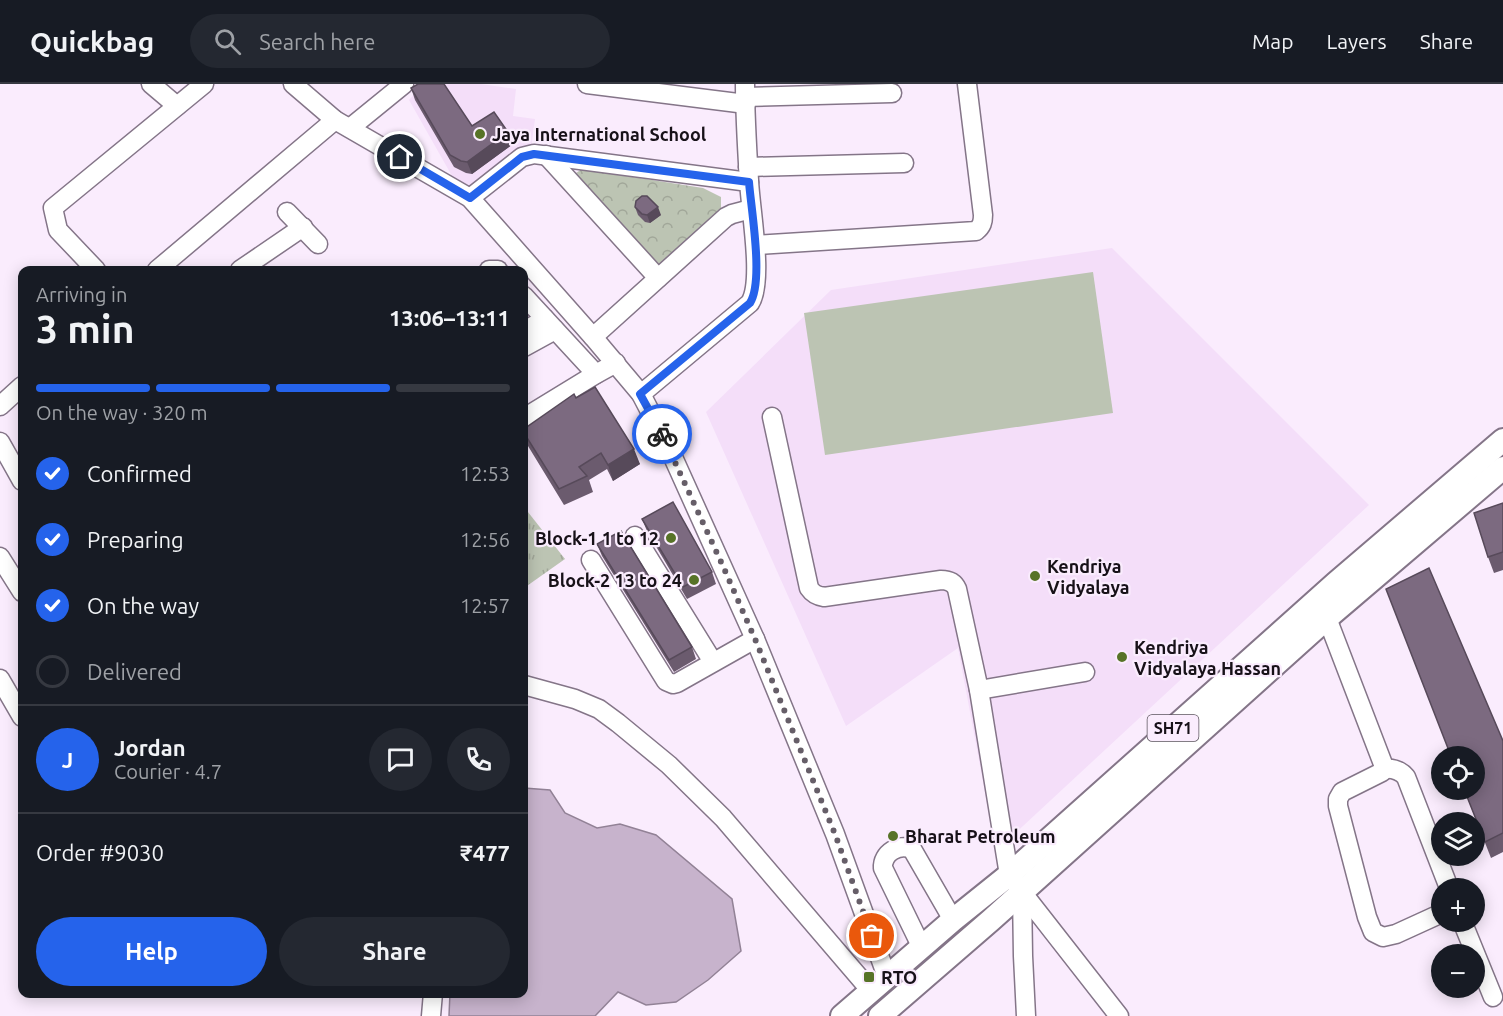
<!DOCTYPE html>
<html lang="en">
<head>
<meta charset="utf-8">
<style>
  :root { --surface:#171b24; --page:#242831; --text:#f1f3f6; --muted:#9ea1a6; --line:#363941; --accent:#2563eb }
  body { margin:0; font-family:Ubuntu,sans-serif; background:var(--page); color:var(--text); height:100vh; display:flex; flex-direction:column; font-size:22px; white-space:nowrap }
  * { box-sizing:border-box; margin:0 }
  p { font-size:20px; color:var(--muted) }
  .icon { flex:none; width:33px; height:33px; fill:none; stroke:currentColor; stroke-width:2; stroke-linecap:round; stroke-linejoin:round }
  .map { position:relative; flex:1; overflow:hidden }
  .details { position:absolute; left:18px; top:182px; width:510px; height:732px; display:flex; flex-direction:column; background:var(--surface); border-radius:12px; box-shadow:0 3px 15px #0003 }
  .details>* { flex:none }
  .buttons { position:absolute; left:1431px; top:662px; display:grid; gap:12px }
  .buttons a { display:grid; place-items:center; width:54px; height:54px; border-radius:50%; background:var(--surface); box-shadow:0 3px 15px #0003; font-size:30px }
  .pin { position:absolute; display:grid; place-items:center; width:51px; height:51px; color:#fff; margin:-26px; border:3px solid #fff; border-radius:50%; box-shadow:0 2px 6px #0007 }
  .courier { position:absolute; display:grid; place-items:center; width:60px; height:60px; margin:-30px; border:4px solid #2563eb; border-radius:50%; background:#fff; color:#222; box-shadow:0 2px 8px #0007 }
  .headline em { font-style:normal; font-weight:600 }
  .headline div { display:flex; flex-direction:column-reverse }
  .headline { display:flex; align-items:center; justify-content:space-between; height:102px; padding:0 18px }
  h1 { font-size:39px; font-weight:600; line-height:45px }
  .bar { display:grid; grid-template-columns:repeat(4,1fr); gap:9px 6px; align-content:center; height:72px; padding:0 18px }
  .bar i { height:8px; border-radius:4px; background:var(--line) }
  .bar .current { background:var(--accent) }
  .bar p { grid-column:span 4 }
  .line { display:flex; align-items:center; gap:15px; padding:0 18px; border-top:2px solid var(--line) }
  .line div { flex:1 }
  .round { display:grid; place-items:center; flex:none; width:63px; height:63px; border-radius:32px; background:var(--page) }
  ol { padding:0 18px; list-style:none }
  li { display:flex; align-items:center; gap:18px; height:66px }
  li p { margin-inline-start:auto }
  li .icon { padding:6px; border-radius:50%; background:var(--accent); color:#fff; stroke-width:4 }
  li:last-child { color:var(--muted) }
  li i { width:33px; height:33px; border:3px solid var(--line); border-radius:50% }
  .primary-button { display:flex; gap:12px; margin-top:auto; padding:12px 18px }
  .primary-button a { flex:1; height:69px; border-radius:36px; background:var(--accent); color:#fff; font-size:24px; font-weight:600; line-height:69px; text-align:center }
  .primary-button a+a { background:var(--page); color:var(--text) }
  header { display:flex; align-items:center; gap:36px; box-sizing:border-box; height:84px; padding:0 30px; background:var(--surface); border-bottom:2px solid var(--line) }
  header strong { font-size:28px }
  nav { display:flex; gap:33px; margin-inline-start:auto; font-size:21px }
  .search { width:420px; height:54px; background:var(--page); display:flex; align-items:center; gap:15px; box-sizing:border-box; padding:0 21px; border-radius:33px; color:var(--muted); font-size:22px }
  .map>svg:first-child { display:block }
</style>
</head>
<body>
<header>
<strong>Quickbag</strong>
<div class="search"><svg class="icon" aria-label="search" viewBox="0 0 24 24"><circle cx="10" cy="10" r="6"/><path d="M15 15l6 6"/></svg>Search here</div>
<nav><a>Map</a><a>Layers</a><a>Share</a></nav>
</header>
<div class="map">
<svg width="1503" height="932" viewBox="0 0 1503 932">
  <defs>
    <pattern id="grass-tufts" width="24" height="20" patternUnits="userSpaceOnUse" patternTransform="scale(1.5)"><rect width="24" height="20" fill="#bcc4b3"/><path d="M3 7l-1-3M5 7V3M7 7l1-3M15 17l-1-3M17 17v-4M19 17l1-3" fill="none" stroke="#a1a799"/></pattern>
    <pattern id="park-crowns" width="20" height="18" patternUnits="userSpaceOnUse" patternTransform="scale(1.5)"><rect width="20" height="18" fill="#bcc4b3"/><path d="M2 6a3 3 0 1 1 6 0M12 15a3 3 0 1 1 6 0" fill="none" stroke="#a1a799"/></pattern>
  </defs>
  <rect width="100%" height="100%" fill="#faecfd"/>
  <g fill="#f4def9">
    <path d="M 424,0 L 481,0 L 516,5 L 513,32 L 535,35 L 531,65 L 471,103 L 452,92 L 409,16 Z"/>
    <path d="M 1112,164 L 1369,421 L 996,767 L 958,564 L 846,642 L 706,328 L 831,206 Z"/>
  </g>
  <path fill="url(#grass-tufts)" d="M 524,423 L 565,475 L 524,504 Z"/>
  <path fill="url(#park-crowns)" d="M 582,85 L 703,104 L 721,113 L 721,131 L 657,184 L 573,91 Z"/>
  <path fill="#bcc4b3" d="M 1093,188 L 1113,329 L 825,371 L 804,229 Z"/>
  <path fill="#c7b3cc" stroke="#928296" stroke-width="1.5" d="M 524,704 L 550,706 L 565,729 L 597,744 L 620,740 L 656,751 L 732,815 L 741,867 L 708,896 L 676,918 L 646,921 L 618,908 L 595,932 L 449,932 L 450,909 L 524,909 Z"/>
  <g fill="none" stroke-linecap="round" stroke-linejoin="round">
    <defs>
      <g id="minor">
        <path d="M 151,0 L 177,22"/>
        <path d="M 293,0 L 335,36 L 470,114 L 593,253 L 641,310 L 668,362 L 755,555 L 835,750 L 887,893"/>
        <path d="M 587,0 L 746,20"/>
        <path d="M 745,13 L 892,9"/>
        <path d="M 350,44 L 404,0"/>
        <path d="M 546,71 L 658,194"/>
        <path d="M 748,83 L 904,79"/>
        <path d="M 470,114 L 522,73 L 534,70 L 749,98"/>
        <path d="M 287,128 L 318,160"/>
        <path d="M 756,161 L 976,147 C 982,142 983,138 983,131 L 967,0"/>
        <path d="M 96,186 L 58,146 L 53,124 L 204,0"/>
        <path d="M 157,186 L 335,36"/>
        <path d="M 240,186 L 303,143"/>
        <path d="M 489,186 L 498,186"/>
        <path d="M 524,212 L 596,290"/>
        <path d="M 524,247 L 545,235"/>
        <path d="M 593,253 L 726,133 L 732,130 L 751,125"/>
        <path d="M 524,263 L 555,246"/>
        <path d="M 641,310 L 750,219 C 764,197 750,124 749,96 C 747,64 745,32 745,0"/>
        <path d="M 0,322 L 22,302"/>
        <path d="M 772,333 L 809,504 C 813,510 817,512 824,513 L 941,496 C 948,496 954,498 957,505 L 979,606 L 1009,791 L 1022,808 L 1023,872 L 1026,932"/>
        <path d="M 524,334 L 596,290 L 616,279"/>
        <path d="M 0,358 L 22,397"/>
        <path d="M 635,452 L 713,578"/>
        <path d="M 0,473 L 22,508"/>
        <path d="M 591,476 L 666,597 L 673,600 L 677,599 L 755,555"/>
        <path d="M 1327,534 L 1383,680 L 1384,685 L 1382,688 L 1342,708 L 1338,715 L 1338,722 L 1367,833 L 1373,848 L 1383,853 L 1396,850 L 1442,829"/>
        <path d="M 0,595 L 22,633"/>
        <path d="M 524,601 L 575,615 L 599,625 L 618,639 L 669,681 L 723,734 L 871,907"/>
        <path d="M 979,606 L 1085,588"/>
        <path d="M 1384,685 C 1393,684 1400,686 1406,693 L 1449,804"/>
        <path d="M 1022,808 L 1119,932"/>
        <path d="M 1462,837 L 1493,913"/>
        <path d="M 922,864 L 883,784 C 882,769 899,759 912,765 L 953,836"/>
        <path d="M 431,932 L 433,909"/>
      </g>
      <g id="major">
        <path d="M 842,932 L 953,836 L 1009,791 L 1336,499 L 1503,356"/>
        <path d="M 880,932 L 991,836 L 1327,534 L 1503,384"/>
      </g>
    </defs>
    <use href="#minor" stroke="#847588" stroke-width="21"/>
    <use href="#major" stroke="#847588" stroke-width="26"/>
    <use href="#minor" stroke="#fff" stroke-width="18"/>
    <use href="#major" stroke="#fff" stroke-width="22"/>
  </g>
  <g fill="#6b5b6e">
    <path d="M 411,4 L 472,42 L 508,48 L 513,60 L 472,90 L 466,89 L 454,83 L 415,16 Z"/>
    <path d="M 635,123 L 661,131 L 650,139 L 645,138 L 638,131 Z"/>
    <path d="M 576,314 L 640,380 L 613,397 L 607,385 L 589,396 L 593,408 L 564,421 L 528,362 L 524,350 L 524,345 Z"/>
    <path d="M 1503,419 L 1503,486 L 1494,489 L 1488,473 Z"/>
    <path d="M 642,435 L 712,488 L 716,500 L 687,515 L 647,447 Z"/>
    <path d="M 597,460 L 692,563 L 696,575 L 674,588 L 602,472 Z"/>
    <path d="M 1503,657 L 1503,768 L 1491,774 L 1464,705 Z"/>
  </g>
  <g fill="#574a5a">
    <path d="M 508,48 L 513,60 L 472,90 L 467,78 Z"/>
    <path d="M 658,123 L 661,131 L 650,139 L 647,131 Z"/>
    <path d="M 634,365 L 640,380 L 613,397 L 608,381 Z"/>
  </g>
  <g fill="#7c6a80" stroke="#574a5a" stroke-width="1.5">
    <path d="M 418,0 L 444,0 L 472,42 L 494,28 L 508,48 L 467,78 L 461,77 L 450,71 L 411,4 Z"/>
    <path d="M 642,112 L 647,112 L 658,123 L 647,131 L 642,130 L 635,123 L 636,117 Z"/>
    <path d="M 595,303 L 634,365 L 608,381 L 601,369 L 579,383 L 587,392 L 559,405 L 524,349 L 524,345 L 574,310 L 576,314 Z"/>
    <path d="M 673,418 L 712,488 L 683,503 L 642,435 Z"/>
    <path d="M 1503,419 L 1503,468 L 1488,473 L 1474,429 Z"/>
    <path d="M 621,447 L 692,563 L 669,576 L 597,460 Z"/>
    <path d="M 1429,484 L 1503,657 L 1503,749 L 1485,758 L 1464,705 L 1474,705 L 1474,672 L 1451,672 L 1386,505 Z"/>
  </g>
  <g fill="none" stroke-linecap="round" stroke-linejoin="round">
    <path stroke="#665e68" stroke-width="6" stroke-dasharray="0 10.8" d="M 662,350 L 722,480 L 755,555 L 835,750 L 872,852"/>
    <path stroke="#2563eb" stroke-width="8" d="M 400,73 L 470,114 L 522,73 L 534,70 L 749,98 C 751,125 764,197 750,219 L 640,310 L 662,350"/>
  </g>
  <g fill="#577327" stroke="#faecfd" stroke-width="2">
    <circle cx="480" cy="50" r="6"/>
    <circle cx="671" cy="454" r="6"/>
    <circle cx="1035" cy="492" r="6"/>
    <circle cx="694" cy="496" r="6"/>
    <circle cx="1122" cy="573" r="6"/>
    <circle cx="893" cy="752" r="6"/>
    <rect x="863" y="887" width="12" height="12" rx="3"/>
  </g>
  <g text-anchor="middle" dominant-baseline="central" stroke-width="4.5" stroke-linejoin="round" paint-order="stroke">
    <rect fill="#faecfd" stroke="#5b535d" stroke-width="1.5" x="1147.5" y="631" width="51" height="26" rx="4.5"/>
    <g font-size="16" font-weight="bold" fill="#171118">
      <text x="1173" y="644">SH71</text>
    </g>
    <g font-size="18" font-weight="bold" fill="#171118" stroke="#faecfd" text-anchor="start">
      <text x="492" y="50">Jaya International School</text>
      <text x="659" y="454" text-anchor="end">Block-1 1 to 12</text>
      <text x="1047" y="482">Kendriya<tspan x="1047" dy="21">Vidyalaya</tspan></text>
      <text x="682" y="496" text-anchor="end">Block-2 13 to 24</text>
      <text x="1134" y="563">Kendriya<tspan x="1134" dy="21">Vidyalaya Hassan</tspan></text>
      <text x="905" y="752">Bharat Petroleum</text>
      <text x="881" y="893">RTO</text>
    </g>
  </g>
</svg>
<div class="buttons">
<a><svg class="icon" aria-label="locate" viewBox="0 0 24 24"><circle cx="12" cy="12" r="6"/><path d="M12 2v4M12 18v4M2 12h4M18 12h4"/></svg></a>
<a><svg class="icon" aria-label="layers" viewBox="0 0 24 24"><path d="M12 4l9 5-9 5-9-5zM3 14l9 5 9-5"/></svg></a>
<a>+</a>
<a>−</a>
</div>
<div class="pin" style="left:872px;top:852px;background:#ea580c"><svg class="icon" aria-label="bag" viewBox="0 0 24 24"><path d="M5 8h14l-1 12H6zM9 8a3 3 0 0 1 6 0"/></svg></div>
<div class="pin" style="left:400px;top:73px;background:#1f2937"><svg class="icon" aria-label="home" viewBox="0 0 24 24"><path d="M3 11l9-7 9 7M6 9v11h12V9"/></svg></div>
<div class="courier" style="left:662px;top:350px"><svg class="icon" aria-label="bike" viewBox="0 0 24 24"><circle cx="6" cy="16" r="4"/><circle cx="18" cy="16" r="4"/><path d="M6 16l4-8h5l3 8M10 8l3 8H6M13 5h3"/></svg></div>
<section class="details">
<div class="headline"><div><h1>3 min</h1><p>Arriving in</p></div><em>13:06–13:11</em></div>
<div class="bar"><i class="current"></i><i class="current"></i><i class="current"></i><i></i><p>On the way · 320 m</p></div>
<ol>
<li><svg class="icon" aria-label="check" viewBox="0 0 24 24"><path d="M5 12l5 5 9-10"/></svg>Confirmed<p>12:53</p></li>
<li><svg class="icon" aria-label="check" viewBox="0 0 24 24"><path d="M5 12l5 5 9-10"/></svg>Preparing<p>12:56</p></li>
<li><svg class="icon" aria-label="check" viewBox="0 0 24 24"><path d="M5 12l5 5 9-10"/></svg>On the way<p>12:57</p></li>
<li><i></i>Delivered</li>
</ol>
<div class="line" style="height:108px"><b class="round" style="background:var(--accent);color:#fff">J</b><div><b>Jordan</b><p>Courier · 4.7</p></div><a class="round"><svg class="icon" aria-label="chat" viewBox="0 0 24 24"><path d="M4 5h16v11H9l-5 4z"/></svg></a><a class="round"><svg class="icon" aria-label="phone" viewBox="0 0 24 24"><path d="M5 4h4l2 5-3 2q2 4 5 5l2-3 5 2v4C11 20 4 13 5 4z"/></svg></a></div>
<div class="line" style="height:78px"><div>Order #9030</div><b>₹477</b></div>
<div class="primary-button"><a>Help</a><a>Share</a></div>
</section>
</div>
</body>
</html>
